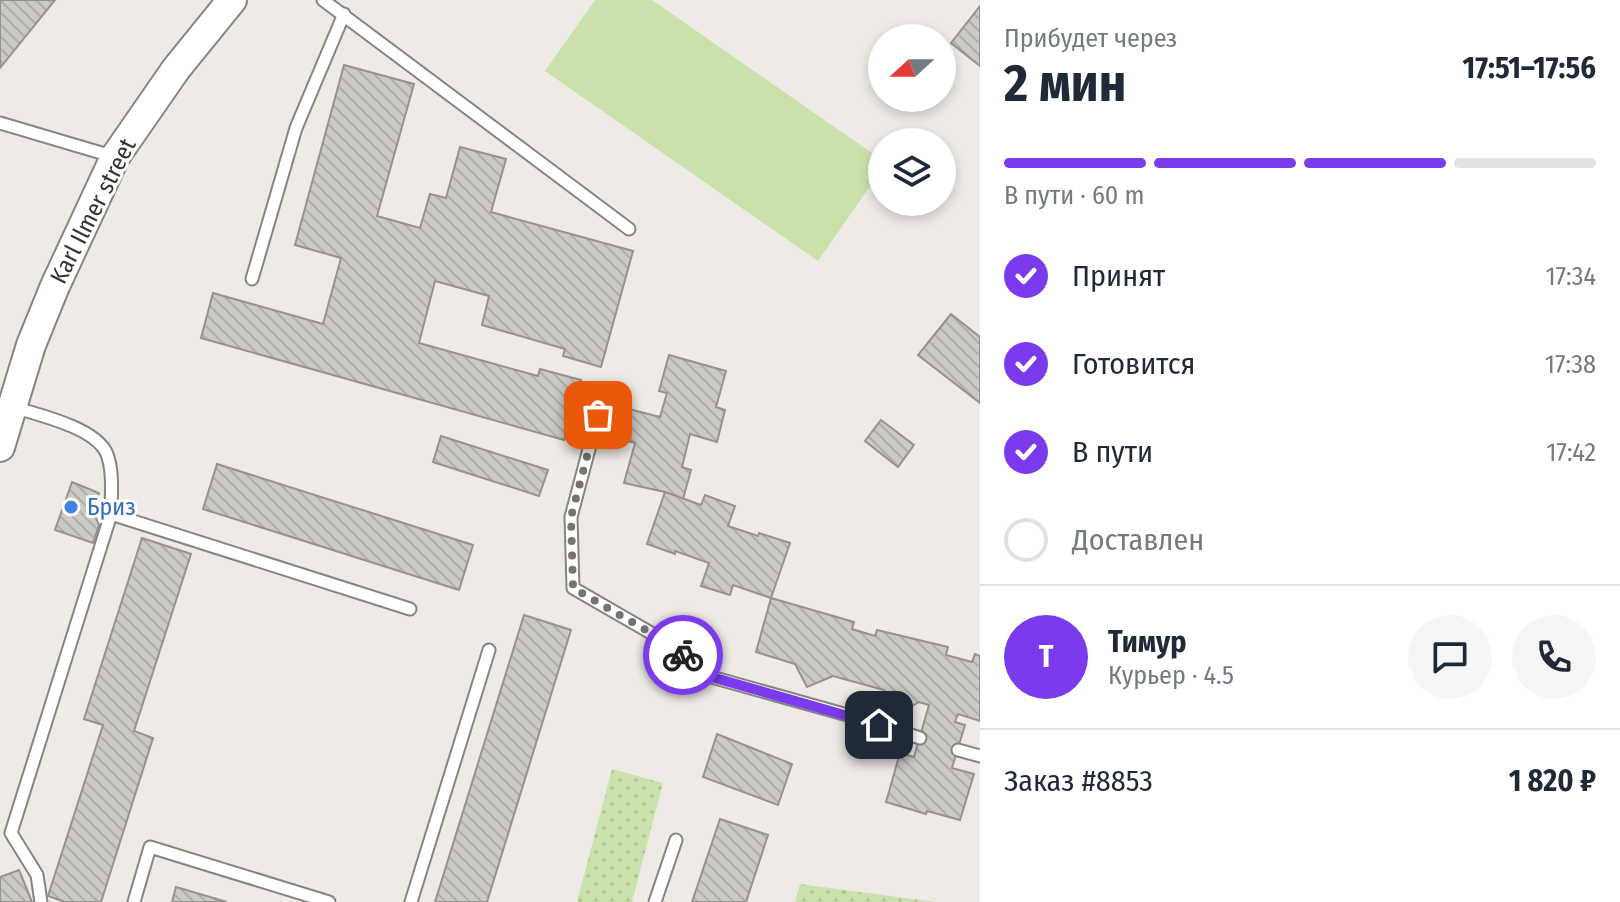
<!DOCTYPE html>
<html lang="ru">
<head>
<meta charset="utf-8">
<style>
  :root { --surface:#fff; --page:#f6f6f7; --text:#1f2937; --muted:#747a83; --line:#e0e1e3; --accent:#7c3aed }
  body { margin:0; font-family:"Fira Sans Condensed",sans-serif; background:var(--page); color:var(--text); height:100vh; display:flex; flex-direction:column; font-size:30px; white-space:nowrap }
  * { box-sizing:border-box; margin:0 }
  p { font-size:26px; color:var(--muted) }
  .icon { flex:none; width:44px; height:44px; fill:none; stroke:currentColor; stroke-width:2; stroke-linecap:round; stroke-linejoin:round }
  .map { position:relative; flex:1; overflow:hidden }
  .drawer { display:flex; flex-direction:column; background:var(--surface); width:640px }
  .drawer>* { flex:none }
  .needle { width:52px; rotate:249deg }
  .tools { position:absolute; left:868px; top:24px; display:grid; gap:16px }
  .tools a { display:grid; place-items:center; width:88px; height:88px; border-radius:50%; background:var(--surface); box-shadow:0 4px 12px #0003; font-size:40px }
  .pin { position:absolute; display:grid; place-items:center; width:68px; height:68px; color:#fff; margin:-34px; border-radius:16px; box-shadow:0 4px 12px #0006 }
  .courier { position:absolute; display:grid; place-items:center; width:80px; height:80px; margin:-40px; border:6px solid #7c3aed; border-radius:50%; background:#fff; color:#222; box-shadow:0 2px 10px #0007 }
  .headline em { font-style:normal; font-weight:700 }
  .headline div { display:flex; flex-direction:column-reverse }
  .headline { display:flex; align-items:center; justify-content:space-between; height:136px; padding:0 24px }
  h1 { font-size:52px; font-weight:700; line-height:60px }
  .bar { display:grid; grid-template-columns:repeat(4,1fr); gap:12px 8px; align-content:center; height:96px; padding:0 24px }
  .bar i { height:10px; border-radius:6px; background:var(--line) }
  .bar .current { background:var(--accent) }
  .bar p { grid-column:span 4 }
  .line { display:flex; align-items:center; gap:20px; padding:0 24px; border-top:2px solid var(--line) }
  .line div { flex:1 }
  .round { display:grid; place-items:center; flex:none; width:84px; height:84px; border-radius:42px; background:var(--page) }
  ol { padding:0 24px; list-style:none }
  li { display:flex; align-items:center; gap:24px; height:88px }
  li p { margin-inline-start:auto }
  li .icon { padding:8px; border-radius:50%; background:var(--accent); color:#fff; stroke-width:4 }
  li:last-child { color:var(--muted) }
  li i { width:44px; height:44px; border:4px solid var(--line); border-radius:50% }
  main { display:flex; flex:1; min-height:0 }
  .map>svg:first-child { display:block }
</style>
</head>
<body>
<main>
<div class="map">
<svg width="980" height="902" viewBox="0 0 980 902">
  <defs>
    <pattern id="grass-dots" width="8" height="8" patternUnits="userSpaceOnUse" patternTransform="scale(2)"><rect width="8" height="8" fill="#cae1ac"/><path d="M2 2h.1M6 6h.1" fill="none" stroke="#aec294" stroke-width="1.8" stroke-linecap="round"/></pattern>
    <pattern id="building-back-hatch" width="6" height="6" patternUnits="userSpaceOnUse" patternTransform="scale(2)"><rect width="6" height="6" fill="#cccac4"/><path d="M-1 5l2 2M0 0l6 6M5-1l2 2" fill="none" stroke="#b0aea9"/></pattern>
  </defs>
  <rect width="100%" height="100%" fill="#eeebe6"/>
  <g fill="url(#grass-dots)">
    <path d="M 612,769 L 663,783 L 632,902 L 577,902 Z"/>
    <path d="M 800,884 L 935,902 L 795,902 Z"/>
  </g>
  <path fill="#cae1ac" d="M 595,0 L 652,0 L 882,160 L 882,169 L 818,261 L 545,71 Z"/>
  <g fill="url(#building-back-hatch)" stroke="#95938d" stroke-width="2">
    <path d="M 0,0 L 55,0 L 0,68 Z"/>
    <path d="M 980,6 L 980,66 L 951,43 Z"/>
    <path d="M 344,65 L 414,84 L 377,216 L 420,228 L 430,194 L 446,198 L 460,147 L 506,159 L 491,212 L 633,251 L 601,367 L 563,356 L 565,349 L 482,325 L 489,296 L 435,281 L 419,343 L 538,376 L 540,369 L 581,380 L 564,440 L 201,338 L 213,293 L 323,324 L 341,258 L 295,245 Z"/>
    <path d="M 951,314 L 980,337 L 980,403 L 918,355 Z"/>
    <path d="M 669,355 L 726,371 L 716,407 L 725,410 L 717,442 L 690,434 L 682,467 L 691,470 L 683,499 L 665,492 L 624,483 L 635,443 L 622,439 L 629,409 L 660,417 L 667,393 L 659,391 Z"/>
    <path d="M 881,420 L 914,445 L 898,467 L 865,441 Z"/>
    <path d="M 441,436 L 548,470 L 539,496 L 433,462 Z"/>
    <path d="M 217,464 L 473,545 L 459,590 L 203,509 Z"/>
    <path d="M 72,482 L 99,493 L 93,511 L 99,525 L 93,543 L 55,530 Z"/>
    <path d="M 665,492 L 701,505 L 705,495 L 735,506 L 728,526 L 758,536 L 759,533 L 790,543 L 771,598 L 733,585 L 730,595 L 701,586 L 709,563 L 675,551 L 675,554 L 647,544 Z"/>
    <path d="M 142,538 L 191,554 L 134,731 L 153,738 L 101,902 L 65,902 L 48,896 L 103,725 L 84,719 Z"/>
    <path d="M 771,598 L 854,622 L 852,629 L 875,636 L 877,630 L 948,647 L 946,655 L 972,662 L 975,654 L 980,656 L 980,721 L 958,714 L 955,722 L 965,725 L 952,768 L 974,774 L 960,820 L 927,811 L 926,814 L 886,802 L 900,753 L 914,757 L 929,705 L 919,702 L 899,714 L 884,690 L 833,676 L 807,687 L 795,664 L 756,652 Z"/>
    <path d="M 524,615 L 571,630 L 487,902 L 435,902 Z"/>
    <path d="M 717,734 L 792,764 L 778,805 L 703,777 Z"/>
    <path d="M 720,819 L 768,835 L 746,902 L 692,902 Z"/>
    <path d="M 19,870 L 32,902 L 0,902 L 0,877 Z"/>
    <path d="M 176,887 L 227,902 L 172,902 Z"/>
  </g>
  <g fill="none" stroke-linecap="round" stroke-linejoin="round">
    <defs>
      <g id="service">
        <path d="M 323,0 L 629,229"/>
        <path d="M 0,123 L 115,157"/>
        <path d="M 252,279 L 296,128 L 344,14"/>
        <path d="M 13,407 C 39,415 93,427 106,452 C 114,469 111,496 111,514 L 11,833 L 37,875 L 41,902"/>
        <path d="M 598,415 L 571,517 L 573,588 L 677,648 L 708,676 L 858,718 L 920,738"/>
        <path d="M 111,514 L 410,609"/>
        <path d="M 958,750 L 980,756"/>
        <path d="M 134,902 L 150,847 L 329,902"/>
        <path d="M 411,902 L 489,650"/>
        <path d="M 655,902 L 676,840"/>
      </g>
      <path id="tertiary" d="M 0,447 L 31,345 L 55,286 L 115,157 L 176,69 L 232,0"/>
    </defs>
    <use href="#service" stroke="#878580" stroke-width="15"/>
    <use href="#tertiary" stroke="#878580" stroke-width="32"/>
    <use href="#service" stroke="#fff" stroke-width="11"/>
    <use href="#tertiary" stroke="#fff" stroke-width="28"/>
  </g>
  <g fill="none" stroke-linecap="round" stroke-linejoin="round">
    <path stroke="#747370" stroke-width="8" stroke-dasharray="0 14.4" d="M 598,415 L 571,517 L 573,588 L 677,648 L 683,655"/>
    <path stroke="#7c3aed" stroke-width="10" d="M 683,655 L 708,676 L 879,725"/>
  </g>
  <circle fill="#3f7fe0" stroke="#fff" stroke-width="3" cx="71" cy="507" r="8"/>
  <g text-anchor="middle" dominant-baseline="central" stroke-width="6" stroke-linejoin="round" paint-order="stroke">
    <g font-size="24" fill="#333330" stroke="#fff">
      <text transform="translate(93 211) rotate(-63)">Karl Ilmer street</text>
    </g>
    <g font-size="24" fill="#366cbe" stroke="#fff" text-anchor="start">
      <text x="87" y="507">Бриз</text>
    </g>
  </g>
</svg>
<div class="tools">
<a><svg class="needle" viewBox="-14 -14 28 28"><path d="M0-13l5 13h-10z" fill="#e53935"/><path d="M0 13l5-13h-10z" fill="#747a83"/></svg></a>
<a><svg class="icon" aria-label="layers" viewBox="0 0 24 24"><path d="M12 4l9 5-9 5-9-5zM3 14l9 5 9-5"/></svg></a>
</div>
<div class="pin" style="left:598px;top:415px;background:#ea580c"><svg class="icon" aria-label="bag" viewBox="0 0 24 24"><path d="M5 8h14l-1 12H6zM9 8a3 3 0 0 1 6 0"/></svg></div>
<div class="pin" style="left:879px;top:725px;background:#1f2937"><svg class="icon" aria-label="home" viewBox="0 0 24 24"><path d="M3 11l9-7 9 7M6 9v11h12V9"/></svg></div>
<div class="courier" style="left:683px;top:655px"><svg class="icon" aria-label="bike" viewBox="0 0 24 24"><circle cx="6" cy="16" r="4"/><circle cx="18" cy="16" r="4"/><path d="M6 16l4-8h5l3 8M10 8l3 8H6M13 5h3"/></svg></div>
</div>
<section class="drawer">
<div class="headline"><div><h1>2 мин</h1><p>Прибудет через</p></div><em>17:51–17:56</em></div>
<div class="bar"><i class="current"></i><i class="current"></i><i class="current"></i><i></i><p>В пути · 60 m</p></div>
<ol>
<li><svg class="icon" aria-label="check" viewBox="0 0 24 24"><path d="M5 12l5 5 9-10"/></svg>Принят<p>17:34</p></li>
<li><svg class="icon" aria-label="check" viewBox="0 0 24 24"><path d="M5 12l5 5 9-10"/></svg>Готовится<p>17:38</p></li>
<li><svg class="icon" aria-label="check" viewBox="0 0 24 24"><path d="M5 12l5 5 9-10"/></svg>В пути<p>17:42</p></li>
<li><i></i>Доставлен</li>
</ol>
<div class="line" style="height:144px"><b class="round" style="background:var(--accent);color:#fff">Т</b><div><b>Тимур</b><p>Курьер · 4.5</p></div><a class="round"><svg class="icon" aria-label="chat" viewBox="0 0 24 24"><path d="M4 5h16v11H9l-5 4z"/></svg></a><a class="round"><svg class="icon" aria-label="phone" viewBox="0 0 24 24"><path d="M5 4h4l2 5-3 2q2 4 5 5l2-3 5 2v4C11 20 4 13 5 4z"/></svg></a></div>
<div class="line" style="height:104px"><div>Заказ #8853</div><b>1 820 ₽</b></div>
</section>
</main>
</body>
</html>
